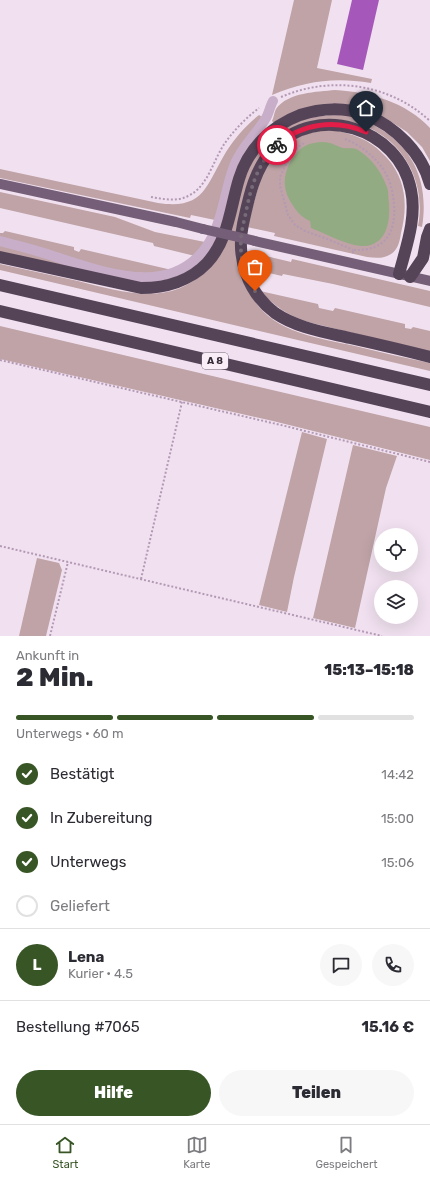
<!DOCTYPE html>
<html lang="de">
<head>
<meta charset="utf-8">
<style>
  :root { --surface:#fff; --page:#f7f7f7; --text:#2b2b33; --muted:#7c7c81; --line:#e1e1e2; --accent:#385525 }
  body { margin:0; font-family:Rubik,sans-serif; background:var(--page); color:var(--text); height:100vh; display:flex; flex-direction:column; font-size:15px; white-space:nowrap }
  * { box-sizing:border-box; margin:0 }
  p { font-size:13px; color:var(--muted) }
  .icon { flex:none; width:22px; height:22px; fill:none; stroke:currentColor; stroke-width:2; stroke-linecap:round; stroke-linejoin:round }
  .map { position:relative; height:636px; overflow:hidden }
  .details { display:flex; flex-direction:column; background:var(--surface); flex:1 }
  .details>* { flex:none }
  .buttons { position:absolute; left:374px; top:528px; display:grid; gap:8px }
  .buttons a { display:grid; place-items:center; width:44px; height:44px; border-radius:50%; background:var(--surface); box-shadow:0 4px 16px #0002; font-size:20px }
  .pin { position:absolute; display:grid; place-items:center; width:34px; height:34px; color:#fff; margin:-41px -17px; border-radius:50% 50% 50% 0; rotate:-45deg; box-shadow:0 0 4px #0007 }
  .pin .icon { rotate:45deg }
  .courier { position:absolute; display:grid; place-items:center; width:40px; height:40px; margin:-20px; border:3px solid #e11d48; border-radius:50%; background:#fff; color:#222; box-shadow:0 1px 5px #0007 }
  .overview em { font-style:normal; font-weight:800 }
  .overview div { display:flex; flex-direction:column-reverse }
  .overview { display:flex; align-items:center; justify-content:space-between; height:68px; padding:0 16px }
  h1 { font-size:26px; font-weight:800; line-height:30px }
  .bar { display:grid; grid-template-columns:repeat(4,1fr); gap:6px 4px; align-content:center; height:48px; padding:0 16px }
  .bar i { height:5px; border-radius:3px; background:var(--line) }
  .bar .on { background:var(--accent) }
  .bar p { grid-column:span 4 }
  .line { display:flex; align-items:center; gap:10px; padding:0 16px; border-top:1px solid var(--line) }
  .line div { flex:1 }
  .round { display:grid; place-items:center; flex:none; width:42px; height:42px; border-radius:21px; background:var(--page) }
  ol { padding:0 16px; list-style:none }
  li { display:flex; align-items:center; gap:12px; height:44px }
  li p { margin-inline-start:auto }
  li .icon { padding:4px; border-radius:50%; background:var(--accent); color:#fff; stroke-width:4 }
  li:last-child { color:var(--muted) }
  li i { width:22px; height:22px; border:2px solid var(--line); border-radius:50% }
  .button { display:flex; gap:8px; margin-top:auto; padding:8px 16px }
  .button a { flex:1; height:46px; border-radius:24px; background:var(--accent); color:#fff; font-size:16px; font-weight:800; line-height:46px; text-align:center }
  .button a+a { background:var(--page); color:var(--text) }
  .menu { display:flex; justify-content:space-around; align-items:center; height:56px; border-top:1px solid var(--line); background:var(--surface); font-size:11px; color:var(--muted) }
  .menu a { display:grid; justify-items:center; gap:2px }
  .menu .on { color:var(--accent) }
  .map>svg:first-child { display:block }
</style>
</head>
<body>
<div class="map">
<svg width="430" height="636" viewBox="0 0 430 636">
  <rect width="100%" height="100%" fill="#f1e1f0"/>
  <g fill="#bfa3a6">
    <path d="M 294,0 L 332,0 L 317,68 L 372,79 L 371,83 C 334,77 306,81 272,95 Z"/>
    <path d="M 335,90 C 370,92 406,102 430,128 L 430,161 L 422,147 L 407,132 L 387,119 L 363,109 L 274,123 L 272,121 C 274,117 274,113 276,109 C 288,92 317,92 335,90 Z"/>
    <path d="M 336,114 C 345,115 355,116 364,119 C 368,121 373,124 377,127 C 415,148 429,185 422,227 L 418,226 C 429,171 389,120 332,120 C 322,119 296,130 285,133 L 241,213 L 253,298 C 273,333 320,338 355,346 C 380,352 405,358 430,363 L 430,371 L 0,270 L 0,264 C 26,270 52,275 78,281 C 122,292 171,308 207,269 L 254,157 L 276,133 L 302,119 Z"/>
    <path d="M 259,115 L 262,117 L 215,220 L 191,215 L 190,218 L 0,178 L 0,169 L 158,203 C 205,210 206,185 226,152 C 235,138 246,125 259,115 Z"/>
    <path d="M 328,129 C 353,134 369,138 387,158 C 406,179 408,206 401,233 C 400,240 398,250 391,254 C 384,259 375,258 367,257 L 274,236 L 275,233 L 247,227 L 262,174 L 276,153 L 298,136 Z"/>
    <path d="M 0,192 L 115,217 L 155,232 L 205,242 L 195,256 L 154,246 L 153,243 L 0,208 Z"/>
    <path d="M 5,231 L 74,247 L 74,250 L 79,252 L 81,249 L 172,270 L 156,274 L 68,267 L 0,253 L 0,233 L 3,233 Z"/>
    <path d="M 245,251 L 291,262 L 292,259 L 430,291 L 430,307 L 333,284 L 283,274 L 282,276 L 248,268 Z"/>
    <path d="M 260,291 L 318,304 L 319,308 L 333,311 L 335,308 L 405,324 L 405,328 L 411,329 L 413,327 L 430,331 L 430,352 L 308,322 C 286,314 277,308 260,291 Z"/>
    <path d="M 0,326 L 430,427 L 430,460 L 273,421 L 0,359 Z"/>
    <path d="M 302,432 L 327,439 L 294,577 L 287,612 L 259,605 Z"/>
    <path d="M 353,445 L 397,456 L 386,488 L 355,628 L 313,618 Z"/>
    <path d="M 37,558 L 59,563 L 62,570 L 46,636 L 19,636 Z"/>
  </g>
  <path fill="#93ab83" d="M 323,142 C 331,142 336,146 343,148 C 348,149 353,147 358,150 C 371,158 381,171 386,185 C 389,190 388,197 389,203 C 390,220 388,243 366,246 C 349,247 327,234 311,228 L 310,221 C 303,218 298,213 294,207 C 282,191 282,175 292,159 C 296,154 300,148 305,146 C 311,143 317,142 323,142 Z"/>
  <path fill="#a558b9" d="M 352,0 L 379,0 L 363,70 L 337,64 Z"/>
  <g fill="none" stroke-linecap="round" stroke-linejoin="round">
    <g stroke="#b399b4" stroke-width="2" stroke-dasharray="2 2" stroke-linecap="butt">
      <path d="M 281,97 C 332,75 390,84 430,121"/>
      <path d="M 345,139 C 361,145 378,159 386,174 C 391,183 393,194 394,204 C 396,234 385,251 353,250 L 353,254"/>
      <path d="M 304,143 L 297,148 L 289,158 L 280,177 L 280,186 L 288,215 L 295,225 L 305,231 L 330,240 L 353,250"/>
      <path d="M 151,197 C 163,199 177,202 188,196 C 208,187 213,160 225,143 C 234,130 246,118 259,108"/>
      <path d="M 0,360 L 281,425 L 430,462"/>
      <path d="M 0,546 L 382,636"/>
      <path d="M 141,579 L 182,402"/>
      <path d="M 50,636 L 68,562"/>
    </g>
    <path stroke="#c8aec8" stroke-width="10" d="M 0,241 C 18,246 36,250 53,256 C 104,272 175,301 210,241 C 223,218 225,190 234,166 C 241,147 256,135 266,118 C 269,113 270,106 273,101"/>
    <g stroke="#755f78" stroke-width="10">
      <path d="M 0,184 L 176,222 L 203,229"/>
      <path d="M 255,241 L 430,281"/>
    </g>
    <g stroke="#554458" stroke-width="12">
      <path d="M 0,257 L 141,288 C 165,288 190,281 207,263 C 229,239 230,208 239,179 C 248,149 271,126 300,115 C 321,108 345,107 366,115 C 395,126 422,153 430,184"/>
      <path d="M 399,274 C 406,247 417,218 411,190 C 399,128 317,102 273,149 C 254,170 249,197 243,224 C 236,257 247,292 275,313 C 297,328 324,332 350,338 C 377,344 403,350 430,357"/>
      <path d="M 410,277 L 423,258 L 427,237 L 430,229"/>
      <path d="M 0,285 L 430,385"/>
      <path d="M 0,311 L 430,412"/>
    </g>
    <path stroke="#755f78" stroke-width="10" d="M 203,229 L 255,241"/>
  </g>
  <g fill="none" stroke-linecap="round" stroke-linejoin="round">
    <path stroke="#776b78" stroke-width="4" stroke-dasharray="0 7.2" d="M 255,291 C 247,279 242,265 241,251 C 240,240 242,228 245,217 C 250,191 256,165 277,145"/>
    <path stroke="#e11d48" stroke-width="5" d="M 277,145 C 302,123 335,119 366,132"/>
  </g>
  <g text-anchor="middle" dominant-baseline="central" stroke-width="4" stroke-linejoin="round" paint-order="stroke">
    <rect fill="#f9eef8" stroke="#706672" stroke-width="1" x="202" y="353" width="26" height="16" rx="3"/>
    <g font-size="10" font-weight="bold" fill="#362c38">
      <text x="215" y="361">A 8</text>
    </g>
  </g>
</svg>
<div class="buttons">
<a><svg class="icon" aria-label="locate" viewBox="0 0 24 24"><circle cx="12" cy="12" r="6"/><path d="M12 2v4M12 18v4M2 12h4M18 12h4"/></svg></a>
<a><svg class="icon" aria-label="layers" viewBox="0 0 24 24"><path d="M12 4l9 5-9 5-9-5zM3 14l9 5 9-5"/></svg></a>
</div>
<div class="pin" style="left:255px;top:291px;background:#ea580c"><svg class="icon" aria-label="bag" viewBox="0 0 24 24"><path d="M5 8h14l-1 12H6zM9 8a3 3 0 0 1 6 0"/></svg></div>
<div class="pin" style="left:366px;top:132px;background:#1f2937"><svg class="icon" aria-label="home" viewBox="0 0 24 24"><path d="M3 11l9-7 9 7M6 9v11h12V9"/></svg></div>
<div class="courier" style="left:277px;top:145px"><svg class="icon" aria-label="bike" viewBox="0 0 24 24"><circle cx="6" cy="16" r="4"/><circle cx="18" cy="16" r="4"/><path d="M6 16l4-8h5l3 8M10 8l3 8H6M13 5h3"/></svg></div>
</div>
<section class="details">
<div class="overview"><div><h1>2 Min.</h1><p>Ankunft in</p></div><em>15:13–15:18</em></div>
<div class="bar"><i class="on"></i><i class="on"></i><i class="on"></i><i></i><p>Unterwegs · 60 m</p></div>
<ol>
<li><svg class="icon" aria-label="check" viewBox="0 0 24 24"><path d="M5 12l5 5 9-10"/></svg>Bestätigt<p>14:42</p></li>
<li><svg class="icon" aria-label="check" viewBox="0 0 24 24"><path d="M5 12l5 5 9-10"/></svg>In Zubereitung<p>15:00</p></li>
<li><svg class="icon" aria-label="check" viewBox="0 0 24 24"><path d="M5 12l5 5 9-10"/></svg>Unterwegs<p>15:06</p></li>
<li><i></i>Geliefert</li>
</ol>
<div class="line" style="height:72px"><b class="round" style="background:var(--accent);color:#fff">L</b><div><b>Lena</b><p>Kurier · 4.5</p></div><a class="round"><svg class="icon" aria-label="chat" viewBox="0 0 24 24"><path d="M4 5h16v11H9l-5 4z"/></svg></a><a class="round"><svg class="icon" aria-label="phone" viewBox="0 0 24 24"><path d="M5 4h4l2 5-3 2q2 4 5 5l2-3 5 2v4C11 20 4 13 5 4z"/></svg></a></div>
<div class="line" style="height:52px"><div>Bestellung #7065</div><b>15.16 €</b></div>
<div class="button"><a>Hilfe</a><a>Teilen</a></div>
</section>
<nav class="menu">
<a class="on"><svg class="icon" aria-label="home" viewBox="0 0 24 24"><path d="M3 11l9-7 9 7M6 9v11h12V9"/></svg>Start</a>
<a><svg class="icon" aria-label="map" viewBox="0 0 24 24"><path d="M3 6l6-2 6 2 6-2v14l-6 2-6-2-6 2zM9 4v14M15 6v14"/></svg>Karte</a>
<a><svg class="icon" aria-label="saved" viewBox="0 0 24 24"><path d="M7 4h10v16l-5-4-5 4z"/></svg>Gespeichert</a>
</nav>
</body>
</html>
